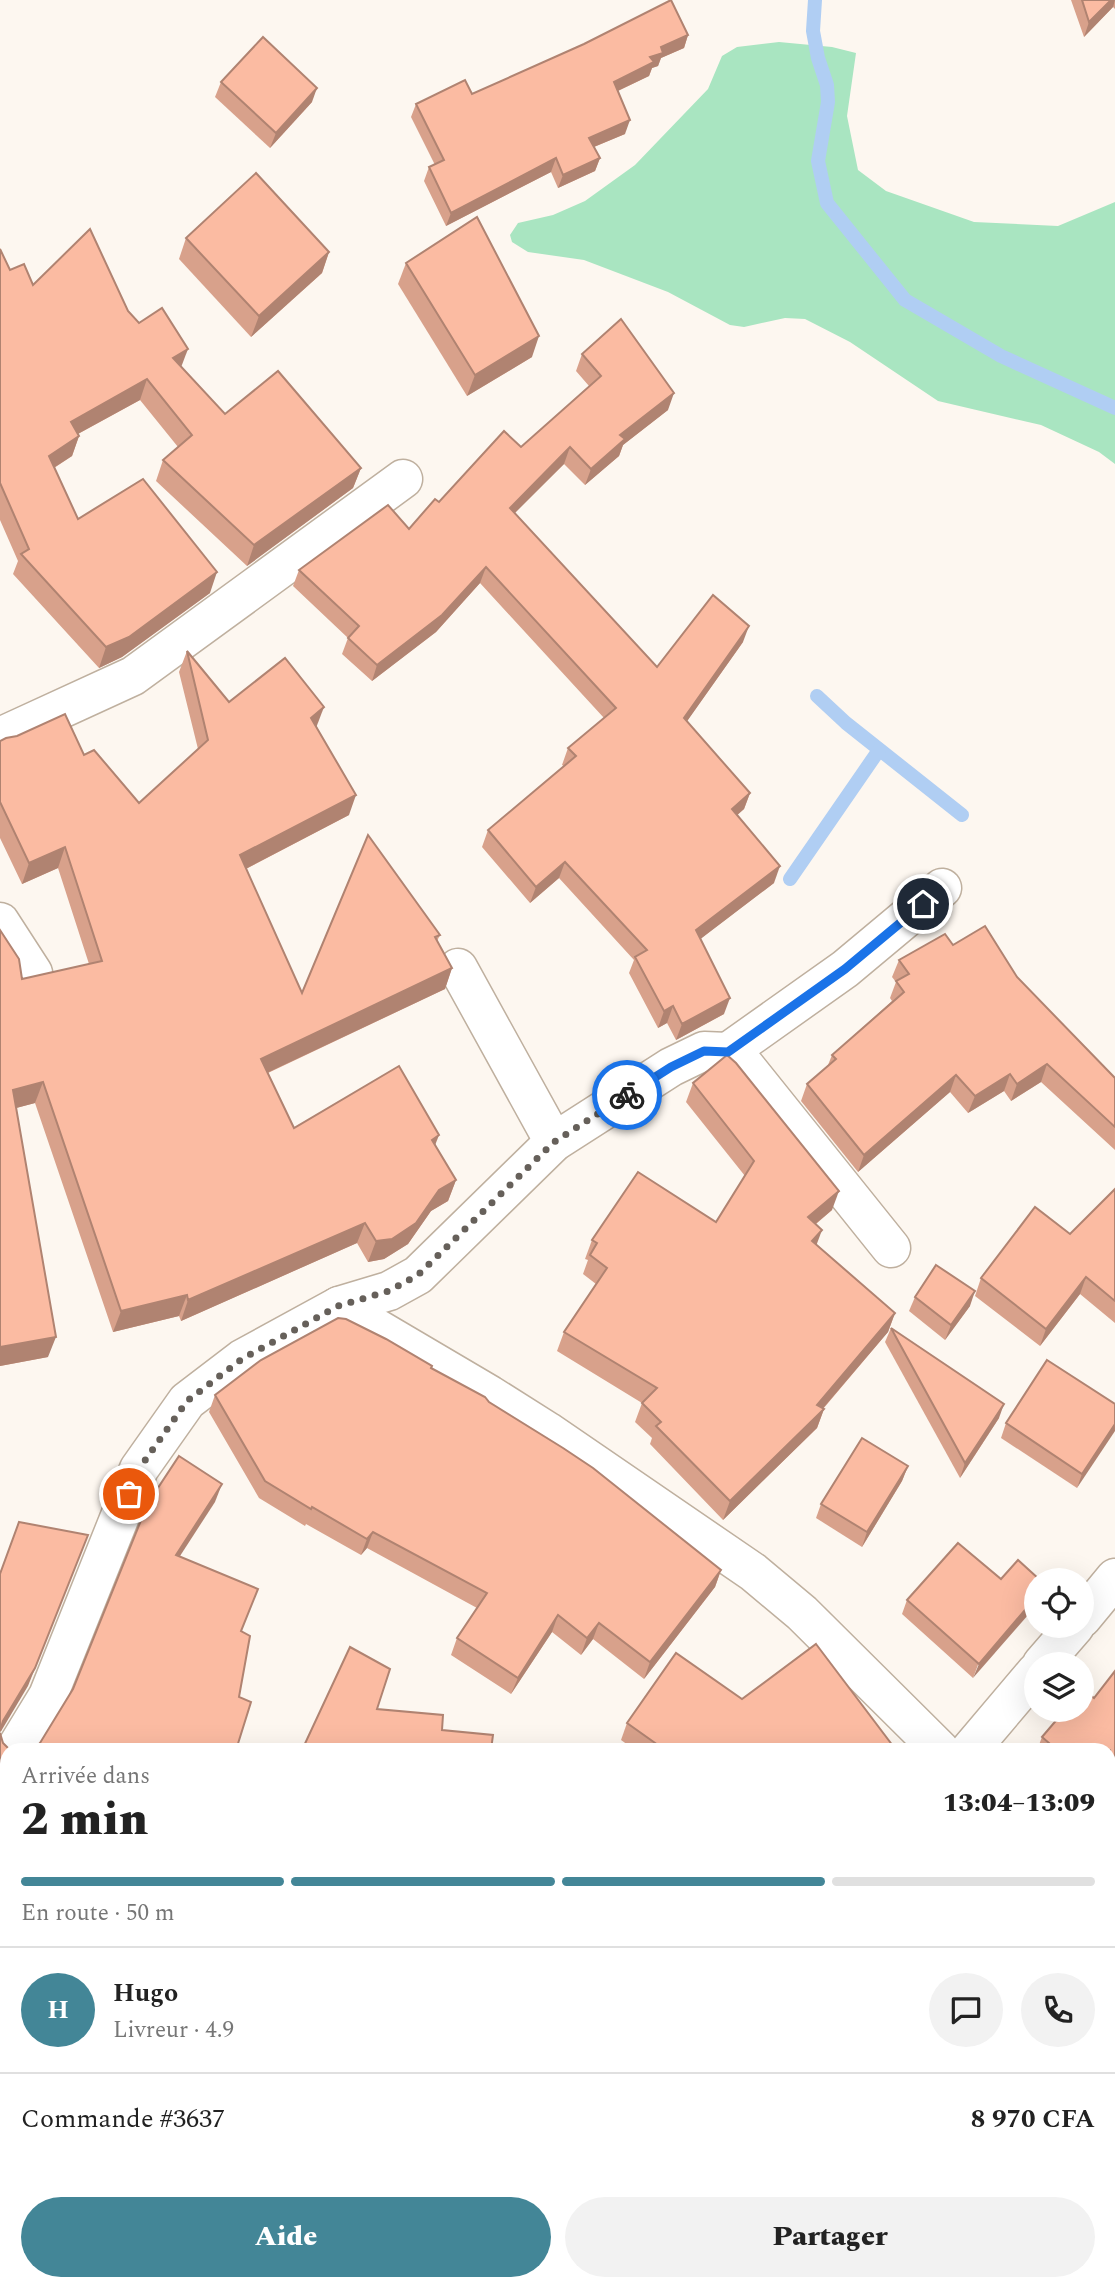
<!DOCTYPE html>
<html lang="fr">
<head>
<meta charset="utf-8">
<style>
  :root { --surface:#fff; --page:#f2f2f2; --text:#222; --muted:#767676; --line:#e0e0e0; --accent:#438697 }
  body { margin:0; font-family:Spectral,serif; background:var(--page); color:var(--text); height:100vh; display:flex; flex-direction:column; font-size:26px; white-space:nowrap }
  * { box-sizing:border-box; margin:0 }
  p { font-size:23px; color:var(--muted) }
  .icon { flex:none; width:38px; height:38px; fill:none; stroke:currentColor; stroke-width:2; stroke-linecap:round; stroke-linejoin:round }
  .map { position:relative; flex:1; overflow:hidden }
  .side { position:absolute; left:0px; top:1743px; width:1116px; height:548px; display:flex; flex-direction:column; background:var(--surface); border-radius:21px 21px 0 0; box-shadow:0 7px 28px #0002 }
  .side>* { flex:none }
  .tools { position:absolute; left:1024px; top:1568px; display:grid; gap:14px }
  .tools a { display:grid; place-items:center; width:70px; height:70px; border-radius:50%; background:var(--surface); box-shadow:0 7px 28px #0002; font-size:35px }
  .pin { position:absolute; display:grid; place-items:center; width:60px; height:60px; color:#fff; margin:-30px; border:4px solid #fff; border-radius:50%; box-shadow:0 2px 7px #0007 }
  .courier { position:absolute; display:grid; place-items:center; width:70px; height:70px; margin:-35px; border:5px solid #1a73e8; border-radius:50%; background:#fff; color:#222; box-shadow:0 2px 9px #0007 }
  .overview em { font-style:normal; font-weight:800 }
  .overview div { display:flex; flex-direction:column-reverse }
  .overview { display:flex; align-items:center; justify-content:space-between; height:119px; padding:0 21px }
  h1 { font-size:46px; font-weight:800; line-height:52px }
  .bar { display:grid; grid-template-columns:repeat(4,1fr); gap:10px 7px; align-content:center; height:84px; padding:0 21px }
  .bar i { height:9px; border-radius:5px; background:var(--line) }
  .bar .current { background:var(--accent) }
  .bar p { grid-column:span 4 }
  .line { display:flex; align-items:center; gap:18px; padding:0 21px; border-top:2px solid var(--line) }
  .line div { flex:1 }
  .round { display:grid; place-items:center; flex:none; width:74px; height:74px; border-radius:37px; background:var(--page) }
  .button { display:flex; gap:14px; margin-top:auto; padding:14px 21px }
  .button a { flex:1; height:80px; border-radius:42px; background:var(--accent); color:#fff; font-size:28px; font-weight:800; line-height:80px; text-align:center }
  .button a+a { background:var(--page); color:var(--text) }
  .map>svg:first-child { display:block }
</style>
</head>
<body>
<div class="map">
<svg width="1115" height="2290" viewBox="0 0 1115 2290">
  <rect width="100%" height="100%" fill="#fdf7f0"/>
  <g fill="#a9e5c1">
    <path d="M 779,42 L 832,47 L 856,53 L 847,116 L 858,170 L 886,191 L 974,222 L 1058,226 L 1115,202 L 1115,464 L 1099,452 L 1041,425 L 938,401 L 850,342 L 805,319 L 785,318 L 744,327 L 730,325 L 668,292 L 584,260 L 528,252 L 512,242 L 510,235 L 518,223 L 553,215 L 585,201 L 635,165 L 708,89 L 722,56 L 737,47 Z"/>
    <path d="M 1115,2222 L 1115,2290 L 1075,2290 L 1074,2284 L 1110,2284 L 1110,2228 Z"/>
  </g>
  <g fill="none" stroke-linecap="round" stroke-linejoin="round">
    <g stroke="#b0cef3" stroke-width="14">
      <path d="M 815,0 L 813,31 L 818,58 L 827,85 L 828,102 L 818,161 L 827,203 L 905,300 L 1001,356 L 1115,408"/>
      <path d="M 817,696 L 846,723 L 962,815"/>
      <path d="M 790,879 L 879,750"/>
    </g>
    <defs>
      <g id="street">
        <path d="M 0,737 L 133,676 L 403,479"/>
        <path d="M 0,922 L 33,973"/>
        <path d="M 458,968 L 554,1142"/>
        <path d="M 728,1052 L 845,969 L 942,888"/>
        <path d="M 339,1306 L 490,1395 L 547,1431 L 753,1572 L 802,1613 L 940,1750"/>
        <path d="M 1082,1618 L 1115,1578"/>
        <path d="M 1042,1664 L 1075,1626"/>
        <path d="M 15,1750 L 48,1696 L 139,1469 L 187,1401 L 242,1359 L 339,1306 L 389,1291 L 418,1275 L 554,1142 L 671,1067 L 704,1051 L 728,1052 L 745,1066 L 891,1248"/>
        <path d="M 970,1750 L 1036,1672"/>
        <path d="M 1110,1907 L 1115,1912"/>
      </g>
      <g id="secondary">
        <path d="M 0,1927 L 7,1940"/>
        <path d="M 215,2284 L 220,2290"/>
      </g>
    </defs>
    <use href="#street" stroke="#bfb09f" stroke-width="41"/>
    <use href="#secondary" stroke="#bfb09f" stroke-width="41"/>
    <use href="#street" stroke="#fff" stroke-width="38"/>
    <use href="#secondary" stroke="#b8eff8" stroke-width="38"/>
  </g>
  <g fill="#d8a18b">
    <path d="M 1071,0 L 1115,0 L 1115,9 L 1113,7 L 1084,37 Z"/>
    <path d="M 688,35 L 684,48 L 661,58 L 658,66 L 652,68 L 649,76 L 618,91 L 625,134 L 594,147 L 600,158 L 595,171 L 558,188 L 551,172 L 446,226 L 424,181 L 429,167 L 435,165 L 411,117 L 416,104 L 472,94 L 584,44 Z"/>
    <path d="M 221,82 L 312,102 L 270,148 L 215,97 Z"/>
    <path d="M 186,238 L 329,252 L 322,273 L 251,337 L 179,259 Z"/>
    <path d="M 0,249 L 10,270 L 33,285 L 128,311 L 225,414 L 361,468 L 353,488 L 247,566 L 156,481 L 163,460 L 178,447 L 140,400 L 78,434 L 79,436 L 72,456 L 54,468 L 78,519 L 210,593 L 122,657 L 99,668 L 13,574 L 18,561 L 0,520 Z"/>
    <path d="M 406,263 L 532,357 L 467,396 L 398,284 Z"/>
    <path d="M 582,354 L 668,410 L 623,445 L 619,456 L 585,485 L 564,464 L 514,513 L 657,667 L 743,642 L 687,721 L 750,793 L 744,809 L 737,815 L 774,883 L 700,939 L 724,1014 L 676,1040 L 667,1023 L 658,1028 L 629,973 L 634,960 L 559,878 L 530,903 L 482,847 L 488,830 L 564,766 L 562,765 L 568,748 L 604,718 L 480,583 L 436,632 L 372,681 L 342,654 L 348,638 L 293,586 L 299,570 L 409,529 L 439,502 L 521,447 L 589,386 L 576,371 Z"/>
    <path d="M 187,651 L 229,702 L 317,727 L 349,815 L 246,869 L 302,993 L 440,935 L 437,941 L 452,968 L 445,989 L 268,1073 L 294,1128 L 435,1146 L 456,1180 L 448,1201 L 431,1211 L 408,1244 L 384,1259 L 368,1262 L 357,1243 L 181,1321 L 179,1316 L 113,1332 L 35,1103 L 16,1108 L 48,1357 L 0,1366 L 0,930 L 22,979 L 89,964 L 58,868 L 22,884 L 0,838 L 0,741 L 84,755 L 139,803 L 198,749 L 179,672 Z"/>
    <path d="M 953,945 L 1017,977 L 1115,1078 L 1115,1150 L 1041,1082 L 1011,1101 L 1004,1091 L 968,1113 L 950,1092 L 858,1172 L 801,1101 L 807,1084 L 828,1065 L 832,1055 L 892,1001 L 890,998 L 896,982 L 892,977 L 899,960 Z"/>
    <path d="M 693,1083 L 832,1210 L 816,1224 L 817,1245 L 895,1313 L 888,1332 L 823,1409 L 824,1409 L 817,1428 L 723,1520 L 650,1444 L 652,1438 L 635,1422 L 642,1403 L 557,1351 L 564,1332 L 596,1284 L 583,1274 L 588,1260 L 585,1259 L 592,1240 L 716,1222 L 745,1176 L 686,1102 Z"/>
    <path d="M 1115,1189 L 1115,1323 L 1080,1294 L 1040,1346 L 975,1296 L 981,1278 L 1070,1234 Z"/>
    <path d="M 915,1297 L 970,1306 L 945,1340 L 909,1311 Z"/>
    <path d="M 891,1328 L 999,1418 L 960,1478 L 885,1342 Z"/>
    <path d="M 431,1368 L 489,1402 L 721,1570 L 715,1587 L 644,1679 L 593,1639 L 581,1655 L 552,1632 L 511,1694 L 451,1655 L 457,1638 L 477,1608 L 367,1548 L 361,1555 L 306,1524 L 305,1526 L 259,1498 L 209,1412 L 215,1395 Z"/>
    <path d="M 1115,1404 L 1077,1488 L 1001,1438 L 1006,1423 Z"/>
    <path d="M 908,1466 L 902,1481 L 862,1547 L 816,1518 L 821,1504 Z"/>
    <path d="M 1018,1560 L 973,1678 L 902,1614 L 907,1600 L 1001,1579 Z"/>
    <path d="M 1115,1671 L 1115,1803 L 1110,1809 L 1110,1750 L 1037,1750 L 1042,1737 L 1094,1698 Z"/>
    <path d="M 742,1699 L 896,1750 L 635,1750 L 621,1740 L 627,1723 Z"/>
    <path d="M 0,1733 L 3,1743 L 7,1750 L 7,1812 L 0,1806 L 0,1798 L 3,1790 L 0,1788 Z"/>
    <path d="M 1110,2033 L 1115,2038 L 1115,2124 L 1110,2119 Z"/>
  </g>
  <g fill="#b08371">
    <path d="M 1111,0 L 1115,0 L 1113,7 L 1084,37 L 1089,22 Z"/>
    <path d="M 688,35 L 684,48 L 661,58 L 658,66 L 652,68 L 649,76 L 609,95 L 614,82 L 650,57 L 661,47 Z"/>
    <path d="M 317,88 L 312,102 L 270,148 L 276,133 Z"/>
    <path d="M 630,120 L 625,134 L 584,151 L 589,138 Z"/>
    <path d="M 556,158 L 551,172 L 446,226 L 451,213 Z"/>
    <path d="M 600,158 L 595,171 L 558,188 L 563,175 Z"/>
    <path d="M 329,252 L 322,273 L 251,337 L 259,316 Z"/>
    <path d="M 539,336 L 532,357 L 467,396 L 475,375 Z"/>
    <path d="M 188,349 L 180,370 L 173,358 Z"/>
    <path d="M 147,379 L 140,400 L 63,442 L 71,422 Z"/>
    <path d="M 674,393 L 668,410 L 623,445 L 619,456 L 585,485 L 591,469 L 620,435 Z"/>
    <path d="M 79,436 L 72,456 L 41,476 L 49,456 Z"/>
    <path d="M 570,447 L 564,464 L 504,524 L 510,508 Z"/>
    <path d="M 361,468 L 353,488 L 247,566 L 254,545 Z"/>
    <path d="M 486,567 L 480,583 L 436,632 L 372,681 L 377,665 Z"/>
    <path d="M 217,572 L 210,593 L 122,657 L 99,668 L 106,647 Z"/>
    <path d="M 749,626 L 743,642 L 678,734 L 684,718 Z"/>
    <path d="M 324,707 L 316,728 L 311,718 Z"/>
    <path d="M 750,793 L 744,809 L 726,825 L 732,809 Z"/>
    <path d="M 356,795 L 349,815 L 232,876 L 240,855 Z"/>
    <path d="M 65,847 L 58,868 L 22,884 L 29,863 Z"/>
    <path d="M 565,862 L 559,878 L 530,903 L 536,887 Z"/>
    <path d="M 780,866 L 774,883 L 690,947 L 696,930 Z"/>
    <path d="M 452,968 L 445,989 L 254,1079 L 261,1059 Z"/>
    <path d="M 730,998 L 724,1014 L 676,1040 L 682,1024 Z"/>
    <path d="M 673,1006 L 667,1023 L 658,1028 L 664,1011 Z"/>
    <path d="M 1047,1064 L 1041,1082 L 1011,1101 L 1017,1084 Z"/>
    <path d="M 1010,1074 L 1004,1091 L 968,1113 L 975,1096 Z"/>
    <path d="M 956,1075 L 950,1092 L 858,1172 L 864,1155 Z"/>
    <path d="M 43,1082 L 35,1103 L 5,1111 L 13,1090 Z"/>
    <path d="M 439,1135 L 431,1156 L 432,1140 Z"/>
    <path d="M 456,1180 L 448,1201 L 431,1211 L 408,1244 L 384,1259 L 368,1262 L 376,1241 L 439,1190 Z"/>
    <path d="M 839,1191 L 832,1210 L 801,1236 L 808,1217 Z"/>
    <path d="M 365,1223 L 357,1243 L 181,1321 L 188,1300 Z"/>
    <path d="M 822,1230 L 815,1249 L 812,1241 Z"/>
    <path d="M 1086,1277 L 1080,1294 L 1040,1346 L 1046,1329 Z"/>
    <path d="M 975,1291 L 970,1306 L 945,1340 L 951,1325 Z"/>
    <path d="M 187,1295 L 179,1316 L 113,1332 L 121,1311 Z"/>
    <path d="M 895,1313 L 888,1332 L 813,1420 L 824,1409 L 817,1428 L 723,1520 L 730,1501 L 817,1405 Z"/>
    <path d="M 56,1337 L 48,1357 L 0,1366 L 0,1347 Z"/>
    <path d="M 1004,1404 L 999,1418 L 960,1478 L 965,1463 Z"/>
    <path d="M 1115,1424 L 1115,1431 L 1077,1488 L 1082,1474 Z"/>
    <path d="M 908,1466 L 902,1481 L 862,1547 L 867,1532 Z"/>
    <path d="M 222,1484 L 215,1502 L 169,1573 L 176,1555 Z"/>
    <path d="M 373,1532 L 367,1548 L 361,1555 L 367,1539 Z"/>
    <path d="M 88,1535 L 28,1686 L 0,1733 L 3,1721 Z"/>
    <path d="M 721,1570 L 715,1587 L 644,1679 L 650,1662 Z"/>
    <path d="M 1036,1597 L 1036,1606 L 973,1678 L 979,1664 Z"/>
    <path d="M 558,1615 L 552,1632 L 511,1694 L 518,1678 Z"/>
    <path d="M 599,1623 L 593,1639 L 581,1655 L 587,1638 Z"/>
    <path d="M 1115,1793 L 1115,1803 L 1110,1809 L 1110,1804 L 1113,1795 Z"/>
    <path d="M 542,2284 L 545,2284 L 543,2290 L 537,2290 Z"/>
  </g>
  <g fill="#fbbba2" stroke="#b08371" stroke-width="2">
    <path d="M 671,0 L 688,35 L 661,47 L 663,53 L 650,57 L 654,62 L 614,82 L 630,120 L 589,138 L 600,158 L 563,175 L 556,158 L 451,213 L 429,167 L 444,160 L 416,104 L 465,80 L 472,94 L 584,44 Z"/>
    <path d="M 1082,0 L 1111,0 L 1089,22 Z"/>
    <path d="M 263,37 L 317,88 L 276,133 L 221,82 Z"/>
    <path d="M 256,173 L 329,252 L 259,316 L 186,238 Z"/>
    <path d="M 477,217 L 539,336 L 475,375 L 406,263 Z"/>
    <path d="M 90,229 L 128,311 L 139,323 L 162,308 L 188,349 L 173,358 L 225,414 L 278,371 L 361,468 L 254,545 L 163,460 L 192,435 L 147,379 L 71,422 L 79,436 L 49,456 L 78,519 L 143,479 L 217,572 L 129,637 L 106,647 L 21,554 L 29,549 L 0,483 L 0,249 L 10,270 L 24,264 L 33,285 Z"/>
    <path d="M 621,319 L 674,393 L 620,435 L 625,439 L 591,469 L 570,447 L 510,508 L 657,667 L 713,595 L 749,626 L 684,718 L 750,793 L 732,809 L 780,866 L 696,930 L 730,998 L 682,1024 L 673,1006 L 664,1011 L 635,957 L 647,950 L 565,862 L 536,887 L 488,830 L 576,756 L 568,748 L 616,708 L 486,567 L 442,615 L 377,665 L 348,638 L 359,626 L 299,570 L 388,505 L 409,529 L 435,499 L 439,502 L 504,431 L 521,447 L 601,376 L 582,354 Z"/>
    <path d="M 187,651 L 229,702 L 285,658 L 324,707 L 311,718 L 356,795 L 240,855 L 302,993 L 368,835 L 440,935 L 435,937 L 452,968 L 261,1059 L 294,1128 L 399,1066 L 439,1135 L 432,1140 L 456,1180 L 439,1190 L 416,1223 L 392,1239 L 376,1241 L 365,1223 L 188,1300 L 187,1295 L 121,1311 L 43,1082 L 13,1090 L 56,1337 L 0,1347 L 0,930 L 19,959 L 22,979 L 102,961 L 65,847 L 29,863 L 0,802 L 0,741 L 6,738 L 17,736 L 65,714 L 84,755 L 94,750 L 139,803 L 208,740 Z"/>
    <path d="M 985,926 L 1017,977 L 1115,1078 L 1115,1127 L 1047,1064 L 1017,1084 L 1010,1074 L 975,1096 L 956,1075 L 864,1155 L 807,1084 L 836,1059 L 832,1055 L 904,992 L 896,981 L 909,974 L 899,960 L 945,934 L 953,945 Z"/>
    <path d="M 727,1055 L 736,1063 L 839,1191 L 808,1217 L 822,1230 L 812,1241 L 895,1313 L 817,1405 L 824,1409 L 730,1501 L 656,1426 L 661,1422 L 642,1403 L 657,1388 L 564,1332 L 607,1268 L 590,1255 L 597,1243 L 592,1240 L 638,1172 L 716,1222 L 754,1161 L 693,1083 Z"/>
    <path d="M 1115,1189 L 1115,1301 L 1086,1277 L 1046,1329 L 981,1278 L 1035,1207 L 1070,1234 Z"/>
    <path d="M 936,1265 L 975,1291 L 951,1325 L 915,1297 Z"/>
    <path d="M 338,1318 L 346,1319 L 386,1339 L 432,1366 L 431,1368 L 485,1397 L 489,1402 L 563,1448 L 593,1468 L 721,1570 L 650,1662 L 599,1623 L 587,1638 L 558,1615 L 518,1678 L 457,1638 L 487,1593 L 373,1532 L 367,1539 L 312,1507 L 311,1509 L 265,1481 L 215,1395 L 261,1360 Z"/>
    <path d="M 891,1328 L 1004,1404 L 965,1463 Z"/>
    <path d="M 1047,1360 L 1115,1404 L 1115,1424 L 1082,1474 L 1006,1423 Z"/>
    <path d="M 862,1438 L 908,1466 L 867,1532 L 821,1504 Z"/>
    <path d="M 179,1456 L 222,1484 L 176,1555 L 258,1589 L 241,1631 L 250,1636 L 239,1697 L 251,1702 L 236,1750 L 33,1750 L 40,1743 L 73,1689 L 148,1503 Z"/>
    <path d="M 19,1522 L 88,1535 L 35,1668 L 3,1721 L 0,1731 L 0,1574 Z"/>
    <path d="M 958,1543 L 1001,1579 L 1018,1560 L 1040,1580 L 1036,1580 L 1036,1597 L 979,1664 L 907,1600 Z"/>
    <path d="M 816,1644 L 896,1750 L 665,1750 L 627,1723 L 676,1653 L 742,1699 Z"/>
    <path d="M 350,1647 L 390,1669 L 377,1709 L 443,1715 L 442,1730 L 493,1735 L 491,1750 L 302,1750 Z"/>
    <path d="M 1115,1671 L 1115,1793 L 1113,1795 L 1110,1793 L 1110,1750 L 1057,1750 L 1042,1737 L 1065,1710 L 1082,1710 L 1082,1691 L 1083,1689 L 1094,1698 Z"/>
    <path d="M 0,1733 L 3,1743 L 10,1750 L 7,1750 L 7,1770 L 0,1764 Z"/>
    <path d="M 0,1994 L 3,1994 L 7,2019 L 7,2284 L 99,2284 L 106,2290 L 0,2290 Z"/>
    <path d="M 1110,2033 L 1115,2038 L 1115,2105 L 1110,2100 Z"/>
    <path d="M 134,2284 L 148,2284 L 158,2290 L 129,2290 Z"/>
    <path d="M 432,2284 L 542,2284 L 537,2290 L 427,2290 Z"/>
    <path d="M 777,2284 L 1007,2284 L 1018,2290 L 774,2290 Z"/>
  </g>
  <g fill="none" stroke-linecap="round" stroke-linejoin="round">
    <path stroke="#66605a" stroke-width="7" stroke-dasharray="0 12.6" d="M 129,1494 L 139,1469 L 187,1401 L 242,1359 L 338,1306 L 389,1291 L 418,1275 L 554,1142 L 627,1095"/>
    <path stroke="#1a73e8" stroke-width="9" d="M 627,1095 L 671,1067 L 704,1051 L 728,1052 L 845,969 L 923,904"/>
  </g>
</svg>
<div class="tools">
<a><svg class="icon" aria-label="locate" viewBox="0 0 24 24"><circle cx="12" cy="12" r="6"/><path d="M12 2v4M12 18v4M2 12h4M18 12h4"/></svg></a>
<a><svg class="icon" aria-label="layers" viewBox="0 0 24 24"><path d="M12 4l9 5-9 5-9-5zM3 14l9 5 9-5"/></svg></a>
</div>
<div class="pin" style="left:129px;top:1494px;background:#ea580c"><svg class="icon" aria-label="bag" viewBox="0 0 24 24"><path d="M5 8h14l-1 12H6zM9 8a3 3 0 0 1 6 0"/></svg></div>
<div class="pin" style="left:923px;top:904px;background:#1f2937"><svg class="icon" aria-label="home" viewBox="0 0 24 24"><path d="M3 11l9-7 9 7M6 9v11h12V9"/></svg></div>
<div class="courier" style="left:627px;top:1095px"><svg class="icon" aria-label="bike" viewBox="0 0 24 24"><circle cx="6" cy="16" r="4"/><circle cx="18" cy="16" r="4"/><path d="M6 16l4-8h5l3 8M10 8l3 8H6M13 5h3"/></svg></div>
<section class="side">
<div class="overview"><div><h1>2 min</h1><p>Arrivée dans</p></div><em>13:04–13:09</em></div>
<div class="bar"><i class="current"></i><i class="current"></i><i class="current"></i><i></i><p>En route · 50 m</p></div>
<div class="line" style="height:126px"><b class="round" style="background:var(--accent);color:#fff">H</b><div><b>Hugo</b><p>Livreur · 4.9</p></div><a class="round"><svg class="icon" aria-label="chat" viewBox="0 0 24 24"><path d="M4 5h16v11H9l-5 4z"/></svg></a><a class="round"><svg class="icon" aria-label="phone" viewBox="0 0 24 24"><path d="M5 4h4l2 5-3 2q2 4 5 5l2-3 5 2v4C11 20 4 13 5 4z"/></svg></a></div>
<div class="line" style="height:91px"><div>Commande #3637</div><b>8 970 CFA</b></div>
<div class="button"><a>Aide</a><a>Partager</a></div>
</section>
</div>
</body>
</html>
